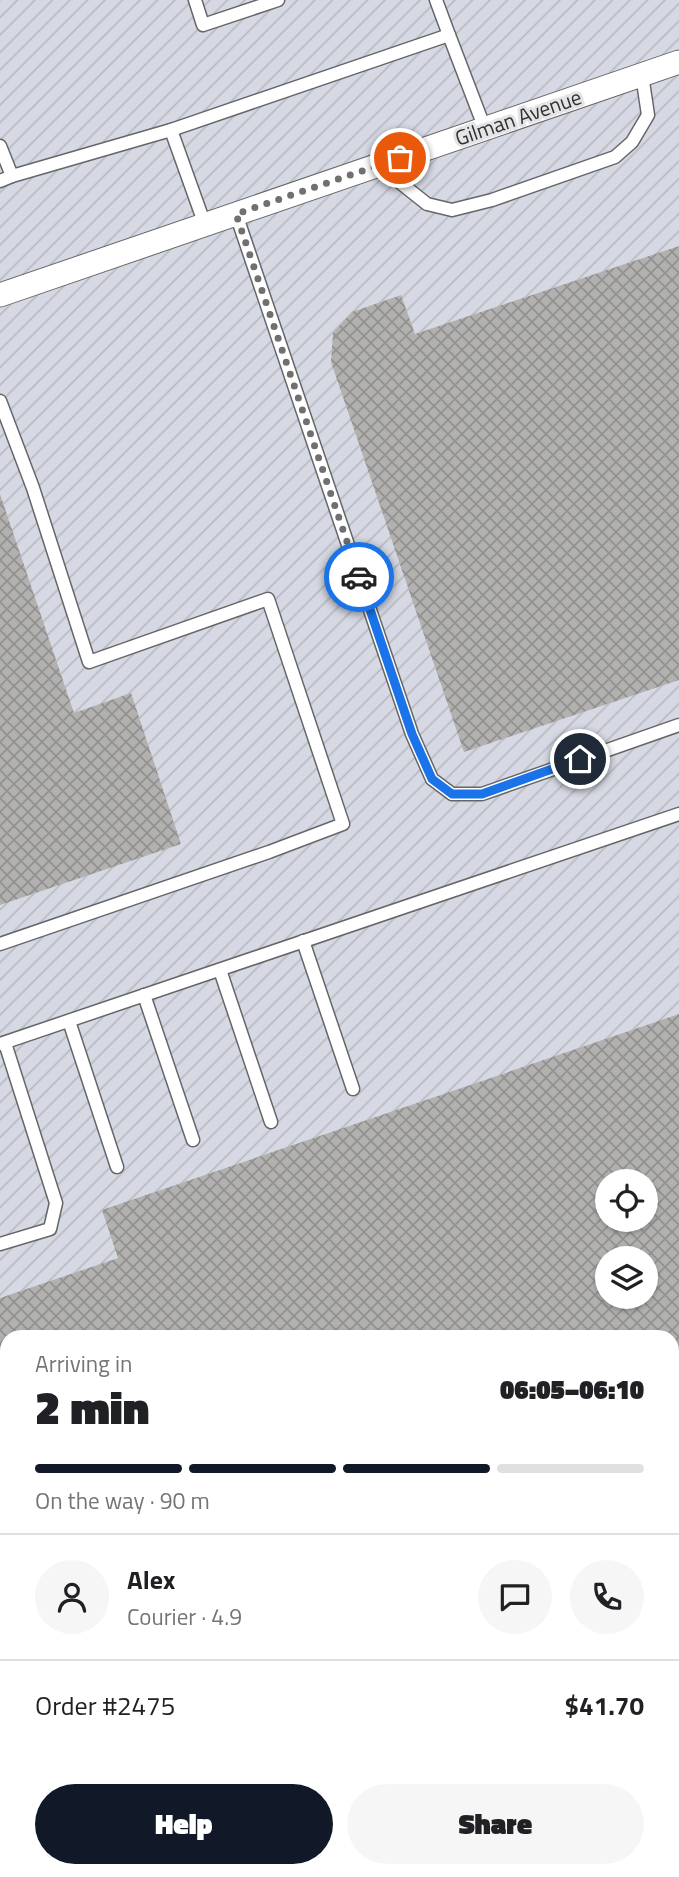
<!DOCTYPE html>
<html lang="en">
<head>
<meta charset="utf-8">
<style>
  :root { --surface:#fff; --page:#f6f6f6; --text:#202124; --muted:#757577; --line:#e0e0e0; --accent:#111827 }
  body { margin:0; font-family:"Titillium Web",sans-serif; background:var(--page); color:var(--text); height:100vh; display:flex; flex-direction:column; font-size:26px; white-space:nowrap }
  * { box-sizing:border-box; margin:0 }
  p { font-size:23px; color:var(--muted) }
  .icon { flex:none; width:38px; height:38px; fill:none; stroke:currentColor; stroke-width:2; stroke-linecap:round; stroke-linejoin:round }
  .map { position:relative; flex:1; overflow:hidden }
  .sheet { position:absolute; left:0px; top:1330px; width:679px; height:548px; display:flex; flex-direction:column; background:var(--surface); border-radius:21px 21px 0 0; box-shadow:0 2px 5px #0004 }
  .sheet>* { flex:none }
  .tools { position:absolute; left:595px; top:1169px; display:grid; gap:14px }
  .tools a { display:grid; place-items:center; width:63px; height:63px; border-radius:50%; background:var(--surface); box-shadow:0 2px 5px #0004; font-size:35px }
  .pin { position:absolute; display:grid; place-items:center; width:60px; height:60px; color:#fff; margin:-30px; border:4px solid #fff; border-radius:50%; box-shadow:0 2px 7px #0007 }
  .courier { position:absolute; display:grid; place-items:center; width:70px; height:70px; margin:-35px; border:5px solid #1a73e8; border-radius:50%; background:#fff; color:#222; box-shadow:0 2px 9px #0007 }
  .head em { font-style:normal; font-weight:800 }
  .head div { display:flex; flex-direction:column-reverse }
  .head { display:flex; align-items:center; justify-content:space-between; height:119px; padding:0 35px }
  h1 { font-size:46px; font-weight:800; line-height:52px }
  .bar { display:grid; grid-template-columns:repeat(4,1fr); gap:10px 7px; align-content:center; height:84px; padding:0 35px }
  .bar i { height:9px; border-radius:5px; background:var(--line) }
  .bar .active { background:var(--accent) }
  .bar p { grid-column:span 4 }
  .line { display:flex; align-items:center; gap:18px; padding:0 35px; border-top:2px solid var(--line) }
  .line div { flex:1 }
  .round { display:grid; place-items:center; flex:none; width:74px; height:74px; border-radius:37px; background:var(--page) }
  .cta { display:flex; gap:14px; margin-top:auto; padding:14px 35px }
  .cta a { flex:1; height:80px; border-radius:42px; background:var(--accent); color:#fff; font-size:28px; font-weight:800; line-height:80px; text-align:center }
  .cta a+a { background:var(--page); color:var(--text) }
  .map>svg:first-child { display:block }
</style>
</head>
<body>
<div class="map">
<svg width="679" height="1877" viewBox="0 0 679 1877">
  <defs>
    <pattern id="industrial-furrows" width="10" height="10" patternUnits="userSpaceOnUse" patternTransform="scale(1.75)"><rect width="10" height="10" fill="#d6d9e3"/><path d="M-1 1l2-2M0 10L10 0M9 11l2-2" fill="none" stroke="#b8bbc3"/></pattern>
    <pattern id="building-cross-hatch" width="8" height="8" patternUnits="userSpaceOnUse" patternTransform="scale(1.75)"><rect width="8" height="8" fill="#b2b1af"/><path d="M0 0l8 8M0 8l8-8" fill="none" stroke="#91918f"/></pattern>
  </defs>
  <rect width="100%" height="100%" fill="#e4e4e7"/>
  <path fill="url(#industrial-furrows)" fill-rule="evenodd" d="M 0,0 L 679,0 L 679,1877 L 55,1877 L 53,1871 L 672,1871 L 672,1337 L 7,1337 L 7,1733 L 0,1712 ZM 607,1181 L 646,1181 L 646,1220 L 607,1220 ZM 607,1258 L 646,1258 L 646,1297 L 607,1297 Z"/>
  <g fill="url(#building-cross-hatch)" fill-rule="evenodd">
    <path d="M 679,246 L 679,680 L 464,752 L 331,362 L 333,333 L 352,312 L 401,295 L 415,334 Z"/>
    <path d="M 0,494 L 74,713 L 131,693 L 181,844 L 0,905 Z"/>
    <path d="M 679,1014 L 679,1365 L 672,1367 L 672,1337 L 7,1337 L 7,1395 L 0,1376 L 0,1298 L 118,1258 L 102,1210 ZM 607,1181 L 646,1181 L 646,1220 L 607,1220 ZM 607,1258 L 646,1258 L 646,1297 L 607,1297 Z"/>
    <path d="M 147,1871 L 369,1871 L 371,1877 L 130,1877 Z"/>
    <path d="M 492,1871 L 662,1871 L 664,1876 L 494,1877 Z"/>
  </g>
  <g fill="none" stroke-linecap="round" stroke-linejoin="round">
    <defs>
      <g id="lane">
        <path d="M 195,0 L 203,25 L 278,0"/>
        <path d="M 436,0 L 449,35"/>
        <path d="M 171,130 L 449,35 L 485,129"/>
        <path d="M 0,146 L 12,176 L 0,181"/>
        <path d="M 378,165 L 427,204 L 452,210 L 492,200 L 615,157 L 632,142 L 648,115 L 642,75"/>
        <path d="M 12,176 L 171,130 L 205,225"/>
        <path d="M 236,214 L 412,734 L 432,779 L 452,794 L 482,794 L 679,725"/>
        <path d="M 0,401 L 33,488 L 89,662 L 268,599 L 343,824 L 269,852 L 0,944"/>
        <path d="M 303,941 L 353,1089"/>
        <path d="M 220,970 L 271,1122"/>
        <path d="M 144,995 L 193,1140"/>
        <path d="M 69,1021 L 117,1167"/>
        <path d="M 0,1044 L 679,814"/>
        <path d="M 0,1244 L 50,1229 L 56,1203 L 5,1043"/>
        <path d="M 672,1395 L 679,1392"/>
        <path d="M 0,1545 L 7,1567"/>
        <path d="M 672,1847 L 679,1867"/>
        <path d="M 438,1871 L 439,1877"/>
      </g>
      <path id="street" d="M 0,295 L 679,62"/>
    </defs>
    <use href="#lane" stroke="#656668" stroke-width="15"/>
    <use href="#street" stroke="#656668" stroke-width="25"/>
    <g stroke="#838385" stroke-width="4.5" stroke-dasharray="5 5" stroke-linecap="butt">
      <path d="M 672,1515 L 679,1518"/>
      <path d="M 0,1838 L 7,1835"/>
    </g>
    <use href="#lane" stroke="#fff" stroke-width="12"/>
    <use href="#street" stroke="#fff" stroke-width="23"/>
  </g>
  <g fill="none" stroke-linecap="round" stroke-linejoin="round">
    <path stroke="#707071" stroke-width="7" stroke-dasharray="0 12.6" d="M 359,577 L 236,214 L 400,158"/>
    <path stroke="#1a73e8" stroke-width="9" d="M 359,577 L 412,734 L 432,779 L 452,794 L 482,794 L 580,759"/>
  </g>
  <g text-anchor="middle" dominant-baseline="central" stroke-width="6" stroke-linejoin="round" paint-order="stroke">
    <g font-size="21" fill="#313132" stroke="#e4e4e7">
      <text transform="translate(518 117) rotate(-19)">Gilman Avenue</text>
    </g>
  </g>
</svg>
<div class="tools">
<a><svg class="icon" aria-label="locate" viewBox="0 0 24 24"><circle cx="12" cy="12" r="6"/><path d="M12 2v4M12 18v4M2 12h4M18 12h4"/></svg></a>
<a><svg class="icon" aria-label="layers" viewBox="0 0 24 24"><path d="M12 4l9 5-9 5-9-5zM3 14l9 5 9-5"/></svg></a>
</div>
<div class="pin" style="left:400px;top:158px;background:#ea580c"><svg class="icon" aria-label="bag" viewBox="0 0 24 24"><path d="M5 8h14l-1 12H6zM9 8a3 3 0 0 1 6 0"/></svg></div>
<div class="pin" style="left:580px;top:759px;background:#1f2937"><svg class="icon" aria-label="home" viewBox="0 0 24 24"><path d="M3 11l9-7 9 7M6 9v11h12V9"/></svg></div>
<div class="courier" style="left:359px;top:577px"><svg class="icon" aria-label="car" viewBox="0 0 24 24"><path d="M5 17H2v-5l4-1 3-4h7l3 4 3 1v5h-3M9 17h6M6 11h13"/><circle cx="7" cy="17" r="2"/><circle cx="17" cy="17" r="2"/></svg></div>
<section class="sheet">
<div class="head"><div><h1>2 min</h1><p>Arriving in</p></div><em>06:05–06:10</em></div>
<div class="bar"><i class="active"></i><i class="active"></i><i class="active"></i><i></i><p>On the way · 90 m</p></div>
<div class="line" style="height:126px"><a class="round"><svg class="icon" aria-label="person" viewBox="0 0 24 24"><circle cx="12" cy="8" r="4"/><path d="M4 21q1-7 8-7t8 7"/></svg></a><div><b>Alex</b><p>Courier · 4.9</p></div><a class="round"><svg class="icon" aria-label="chat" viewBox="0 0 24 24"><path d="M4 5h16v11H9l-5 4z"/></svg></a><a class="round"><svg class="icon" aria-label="phone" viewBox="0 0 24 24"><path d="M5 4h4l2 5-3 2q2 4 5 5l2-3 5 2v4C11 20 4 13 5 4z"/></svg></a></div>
<div class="line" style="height:91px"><div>Order #2475</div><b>$41.70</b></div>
<div class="cta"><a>Help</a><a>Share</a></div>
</section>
</div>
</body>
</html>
